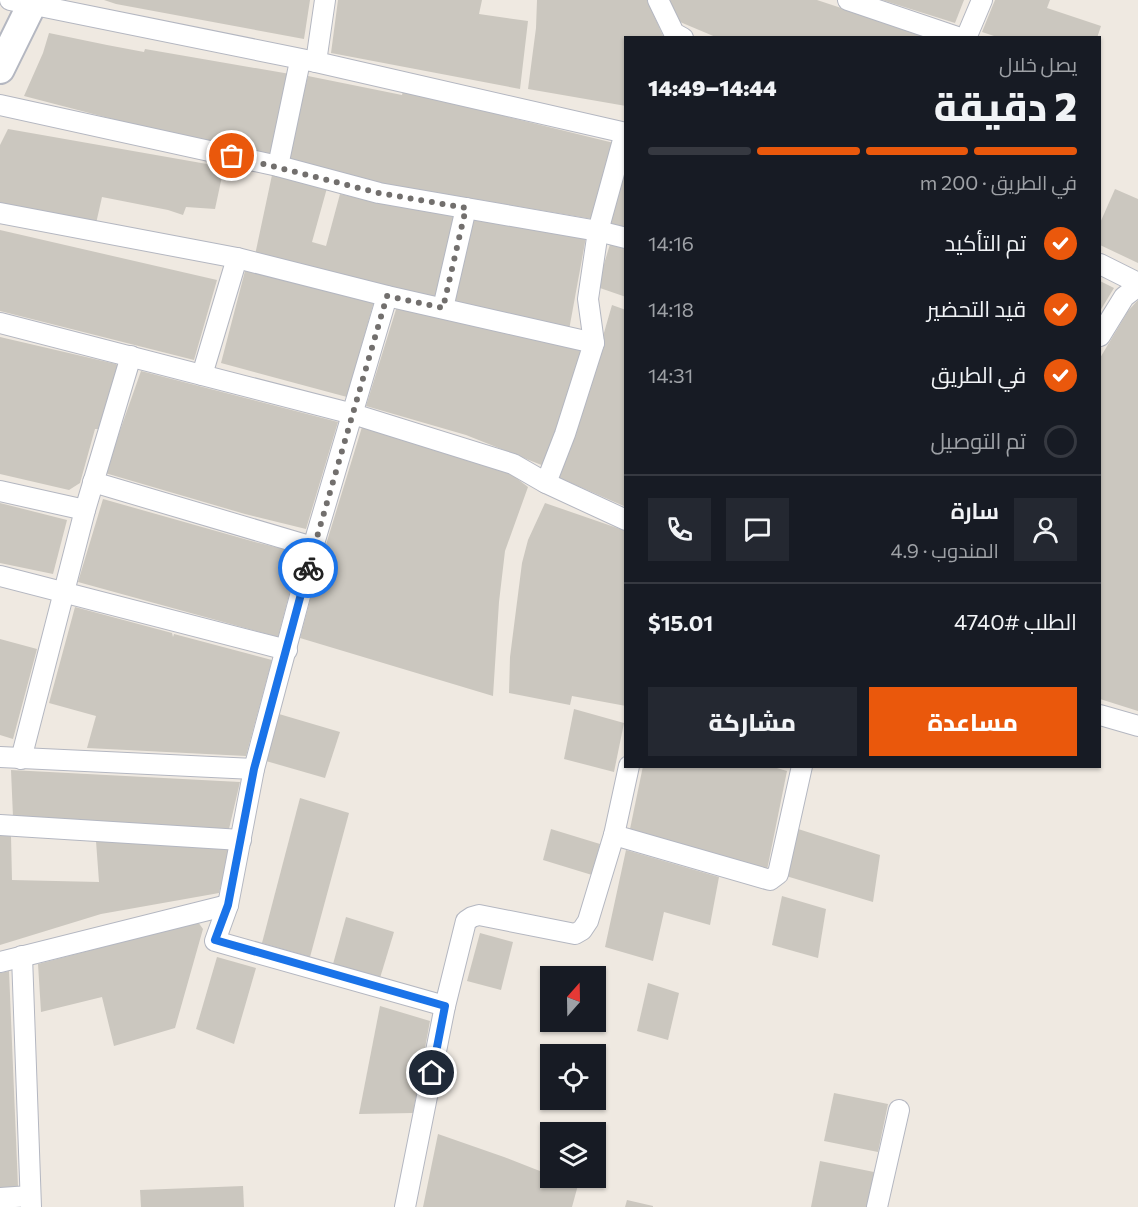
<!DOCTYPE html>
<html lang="ar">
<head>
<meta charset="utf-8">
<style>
  :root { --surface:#171b24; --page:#242831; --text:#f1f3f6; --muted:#9ea1a6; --line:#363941; --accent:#ea580c }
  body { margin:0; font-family:Commissioner,Cairo,sans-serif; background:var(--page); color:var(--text); direction:rtl; height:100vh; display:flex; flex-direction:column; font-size:22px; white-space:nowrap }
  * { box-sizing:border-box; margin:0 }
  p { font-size:20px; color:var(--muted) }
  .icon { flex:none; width:33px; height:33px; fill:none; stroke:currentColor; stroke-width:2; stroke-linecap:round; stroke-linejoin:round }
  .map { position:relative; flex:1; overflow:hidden; direction:ltr }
  .side { position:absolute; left:624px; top:36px; width:477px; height:732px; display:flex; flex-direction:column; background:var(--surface); border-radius:0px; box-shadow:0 2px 4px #0004; direction:rtl }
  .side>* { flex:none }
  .needle { width:39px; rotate:20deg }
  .tools { position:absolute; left:540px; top:966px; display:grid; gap:12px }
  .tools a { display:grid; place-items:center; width:66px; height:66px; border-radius:0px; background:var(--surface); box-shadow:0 2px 4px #0004; font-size:30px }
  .pin { position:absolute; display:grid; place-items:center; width:51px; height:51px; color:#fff; margin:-26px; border:3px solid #fff; border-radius:50%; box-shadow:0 2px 6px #0007 }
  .courier { position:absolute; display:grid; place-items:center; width:60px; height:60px; margin:-30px; border:4px solid #1a73e8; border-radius:50%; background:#fff; color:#222; box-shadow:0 2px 8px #0007 }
  .overview em { font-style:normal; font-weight:800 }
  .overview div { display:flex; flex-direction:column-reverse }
  .overview { display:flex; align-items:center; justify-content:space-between; height:102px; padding:0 24px }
  h1 { font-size:39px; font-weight:800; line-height:45px }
  .bar { display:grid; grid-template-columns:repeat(4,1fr); gap:9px 6px; align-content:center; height:72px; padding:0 24px }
  .bar i { height:8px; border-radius:4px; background:var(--line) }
  .bar .active { background:var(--accent) }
  .bar p { grid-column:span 4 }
  .line { display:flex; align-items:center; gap:15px; padding:0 24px; border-top:2px solid var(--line) }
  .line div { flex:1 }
  .round { display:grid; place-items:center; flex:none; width:63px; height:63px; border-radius:0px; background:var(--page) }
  ol { padding:0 24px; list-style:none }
  li { display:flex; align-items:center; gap:18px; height:66px }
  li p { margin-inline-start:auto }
  li .icon { padding:6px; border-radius:50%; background:var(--accent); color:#fff; stroke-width:4 }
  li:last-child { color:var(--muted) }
  li i { width:33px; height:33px; border:3px solid var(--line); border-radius:50% }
  .button { display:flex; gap:12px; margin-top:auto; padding:12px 24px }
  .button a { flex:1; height:69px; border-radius:0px; background:var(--accent); color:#fff; font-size:24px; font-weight:800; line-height:69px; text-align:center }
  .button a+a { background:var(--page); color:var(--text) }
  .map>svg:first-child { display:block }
</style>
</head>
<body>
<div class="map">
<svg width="1138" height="1207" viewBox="0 0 1138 1207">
  <rect width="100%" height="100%" fill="#efe9e1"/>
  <g fill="#cbc7bf">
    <path d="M 104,0 L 310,0 L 304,39 L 116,4 Z"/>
    <path d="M 338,0 L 482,0 L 479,14 L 528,21 L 520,89 L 331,53 Z"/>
    <path d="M 537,0 L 647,0 L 664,38 L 626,38 L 626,106 L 528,89 L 536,28 Z"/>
    <path d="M 670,0 L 817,0 L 929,37 L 718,38 L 673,19 Z"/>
    <path d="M 882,0 L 964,0 L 955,23 Z"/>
    <path d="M 995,0 L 1050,0 L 1047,8 L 1101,26 L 1097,38 L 1000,38 L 982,32 Z"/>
    <path d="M 49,33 L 107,45 L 144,52 L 145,49 L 290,74 L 273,156 L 174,135 L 24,96 L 43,53 Z"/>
    <path d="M 308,76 L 402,95 L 403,91 L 614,143 L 592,219 L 380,183 L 286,159 Z"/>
    <path d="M 8,129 L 224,167 L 215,209 L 186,207 L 183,215 L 168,210 L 102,197 L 95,228 L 0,205 L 0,145 Z"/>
    <path d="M 625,172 L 626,172 L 626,233 L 606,229 Z"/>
    <path d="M 272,175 L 327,188 L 312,242 L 326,246 L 340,194 L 394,206 L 454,215 L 438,302 L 255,255 Z"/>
    <path d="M 1115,189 L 1138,199 L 1138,263 L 1100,245 L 1100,223 Z"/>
    <path d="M 474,216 L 586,237 L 569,330 L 451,303 Z"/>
    <path d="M 0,230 L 217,280 L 194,360 L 0,311 Z"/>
    <path d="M 611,241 L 626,245 L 626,297 L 597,287 Z"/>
    <path d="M 245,271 L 375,298 L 347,397 L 221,363 Z"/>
    <path d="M 1100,281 L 1114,288 L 1100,311 Z"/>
    <path d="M 1138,300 L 1138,711 L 1100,699 L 1100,358 L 1128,311 Z"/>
    <path d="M 398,303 L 583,347 L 544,466 L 466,435 L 366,406 Z"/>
    <path d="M 612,305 L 626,310 L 626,507 L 555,476 L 599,350 Z"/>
    <path d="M 0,337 L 116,364 L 119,367 L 98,429 L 95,429 L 80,483 L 69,490 L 0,474 Z"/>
    <path d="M 141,371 L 338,422 L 306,529 L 245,514 L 105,473 Z"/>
    <path d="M 362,427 L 511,474 L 528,487 L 505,551 L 499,602 L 493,696 L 300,638 L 317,574 Z"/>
    <path d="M 103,499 L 255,542 L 300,553 L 278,637 L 78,582 Z"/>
    <path d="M 0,503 L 67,520 L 53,574 L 0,563 Z"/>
    <path d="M 545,503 L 626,531 L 626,706 L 572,696 L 570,705 L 509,693 L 510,657 L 522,563 L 528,540 Z"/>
    <path d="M 75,607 L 172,633 L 173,637 L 174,634 L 272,660 L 246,756 L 87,748 L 96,716 L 49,703 Z"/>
    <path d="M 0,639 L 37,649 L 13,739 L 0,735 Z"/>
    <path d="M 574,709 L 624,723 L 614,772 L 564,759 Z"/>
    <path d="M 279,714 L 340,732 L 325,778 L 266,761 Z"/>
    <path d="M 643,766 L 770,766 L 787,771 L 767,870 L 630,829 Z"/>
    <path d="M 11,770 L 240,782 L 229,829 L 13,817 Z"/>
    <path d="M 300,798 L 349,813 L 310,957 L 262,943 Z"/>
    <path d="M 795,828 L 880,855 L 873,902 L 786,876 Z"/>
    <path d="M 551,829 L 600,844 L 592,875 L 543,860 Z"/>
    <path d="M 0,835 L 11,836 L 12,880 L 99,882 L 96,841 L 230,849 L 219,893 L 101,914 L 0,945 Z"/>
    <path d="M 626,850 L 719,877 L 710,925 L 664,912 L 653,961 L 605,947 Z"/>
    <path d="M 782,896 L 826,909 L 818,958 L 772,945 Z"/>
    <path d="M 346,917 L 394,932 L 380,978 L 333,964 Z"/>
    <path d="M 198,922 L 203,929 L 175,1028 L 114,1046 L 102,997 L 41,1012 L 38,964 Z"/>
    <path d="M 480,933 L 513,942 L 501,990 L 467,981 Z"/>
    <path d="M 217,957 L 256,968 L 234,1044 L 196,1029 Z"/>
    <path d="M 9,971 L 18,1187 L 0,1189 L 0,973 Z"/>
    <path d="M 648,983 L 679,993 L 668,1040 L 637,1031 Z"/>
    <path d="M 380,1006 L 430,1021 L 413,1113 L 359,1114 Z"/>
    <path d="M 834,1093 L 888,1104 L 878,1152 L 824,1141 Z"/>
    <path d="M 438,1134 L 504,1157 L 550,1175 L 550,1178 L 558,1178 L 578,1185 L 572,1207 L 423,1207 Z"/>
    <path d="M 820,1161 L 874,1172 L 867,1207 L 811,1207 Z"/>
    <path d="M 243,1186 L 244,1207 L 141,1207 L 140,1190 Z"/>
    <path d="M 627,1200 L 653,1206 L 653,1207 L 625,1207 Z"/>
  </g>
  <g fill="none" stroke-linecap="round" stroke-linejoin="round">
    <defs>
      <g id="street">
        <path d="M 10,0 L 316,62 L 626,133"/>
        <path d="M 658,0 L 674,33 L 683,38"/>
        <path d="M 848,0 L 960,38"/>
        <path d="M 966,38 L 982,0"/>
        <path d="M 316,62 L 325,0"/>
        <path d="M 0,105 L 278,166 L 379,193 L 598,231 L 626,238"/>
        <path d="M 278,166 L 300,61"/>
        <path d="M 0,213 L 237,258 L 387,296 L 594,343"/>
        <path d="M 1100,264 L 1138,283"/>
        <path d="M 387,296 L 313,547 L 254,769 L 228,905 L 215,941 L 445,1006"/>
        <path d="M 443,308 L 466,208"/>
        <path d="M 0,323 L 353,414 L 513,464 L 546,483 L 626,520"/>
        <path d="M 1100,336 L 1124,297 L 1138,286"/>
        <path d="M 202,375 L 237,258"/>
        <path d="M 93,482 L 313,547"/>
        <path d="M 546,483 L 565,434 L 594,343 L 588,299 L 598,231 L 625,133"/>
        <path d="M 0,491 L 85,510"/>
        <path d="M 0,576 L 287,650"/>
        <path d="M 1100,715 L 1138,726"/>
        <path d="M 0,757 L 254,769"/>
        <path d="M 21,759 L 85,510 L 131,356"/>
        <path d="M 0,825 L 241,840"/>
        <path d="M 614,835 L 770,880 L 778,874 L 802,766"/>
        <path d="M 22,956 L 31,1207"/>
        <path d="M 0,962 L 228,905"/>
        <path d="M 0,1198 L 30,1196"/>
        <path d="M 405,1207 L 445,1006 L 466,921 L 472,917 L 479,915 L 575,934 L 582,930 L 588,921 L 614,835 L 629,766"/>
        <path d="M 877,1207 L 899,1110"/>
      </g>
      <path id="secondary" d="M 0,69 L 34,0"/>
    </defs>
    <use href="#street" stroke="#b4b7c1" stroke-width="22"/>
    <use href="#secondary" stroke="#b4b7c1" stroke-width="32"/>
    <use href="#street" stroke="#fff" stroke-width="20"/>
    <use href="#secondary" stroke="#fff" stroke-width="28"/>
  </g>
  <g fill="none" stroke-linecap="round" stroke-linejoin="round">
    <path stroke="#726f6d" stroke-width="6" stroke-dasharray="0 10.8" d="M 232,156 L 379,193 L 466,208 L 443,308 L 387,296 L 308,568"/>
    <path stroke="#1a73e8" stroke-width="8" d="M 308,568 L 254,769 L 228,905 L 215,940 L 445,1006 L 432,1073"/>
  </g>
</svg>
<div class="tools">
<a><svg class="needle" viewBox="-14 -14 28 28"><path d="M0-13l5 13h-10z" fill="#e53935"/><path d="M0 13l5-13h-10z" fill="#9ea1a6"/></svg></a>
<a><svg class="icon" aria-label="locate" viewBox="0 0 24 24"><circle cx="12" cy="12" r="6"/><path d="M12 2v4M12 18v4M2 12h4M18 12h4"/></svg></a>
<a><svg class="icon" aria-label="layers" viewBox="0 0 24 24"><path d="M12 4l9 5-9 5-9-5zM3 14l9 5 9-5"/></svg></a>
</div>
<div class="pin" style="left:232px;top:156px;background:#ea580c"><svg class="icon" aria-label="bag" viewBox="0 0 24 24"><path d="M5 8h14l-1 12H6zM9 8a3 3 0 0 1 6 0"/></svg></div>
<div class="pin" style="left:432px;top:1073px;background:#1f2937"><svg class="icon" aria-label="home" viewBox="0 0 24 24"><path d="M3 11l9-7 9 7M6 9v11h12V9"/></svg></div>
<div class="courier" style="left:308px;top:568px"><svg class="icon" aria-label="bike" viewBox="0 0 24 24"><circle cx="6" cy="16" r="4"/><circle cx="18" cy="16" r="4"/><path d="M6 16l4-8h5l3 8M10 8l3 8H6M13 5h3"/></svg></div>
<section class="side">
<div class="overview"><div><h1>2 دقيقة</h1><p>يصل خلال</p></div><em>14:44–14:49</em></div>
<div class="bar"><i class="active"></i><i class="active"></i><i class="active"></i><i></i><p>في الطريق · 200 m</p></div>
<ol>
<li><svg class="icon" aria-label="check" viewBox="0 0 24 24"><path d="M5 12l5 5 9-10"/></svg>تم التأكيد<p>14:16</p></li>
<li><svg class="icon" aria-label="check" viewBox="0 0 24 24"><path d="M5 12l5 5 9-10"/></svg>قيد التحضير<p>14:18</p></li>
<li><svg class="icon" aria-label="check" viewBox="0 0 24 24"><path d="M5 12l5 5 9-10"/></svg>في الطريق<p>14:31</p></li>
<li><i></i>تم التوصيل</li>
</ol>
<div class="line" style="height:108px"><a class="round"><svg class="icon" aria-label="person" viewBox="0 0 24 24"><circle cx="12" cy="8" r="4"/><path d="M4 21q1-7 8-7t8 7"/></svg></a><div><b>سارة</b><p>المندوب · 4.9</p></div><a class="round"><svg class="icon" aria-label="chat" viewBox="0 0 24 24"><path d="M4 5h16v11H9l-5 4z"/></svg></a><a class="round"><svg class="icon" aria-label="phone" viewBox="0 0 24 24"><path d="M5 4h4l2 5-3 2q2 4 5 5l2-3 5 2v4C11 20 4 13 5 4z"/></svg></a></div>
<div class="line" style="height:78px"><div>الطلب #4740</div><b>$15.01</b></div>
<div class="button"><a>مساعدة</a><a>مشاركة</a></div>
</section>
</div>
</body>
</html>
